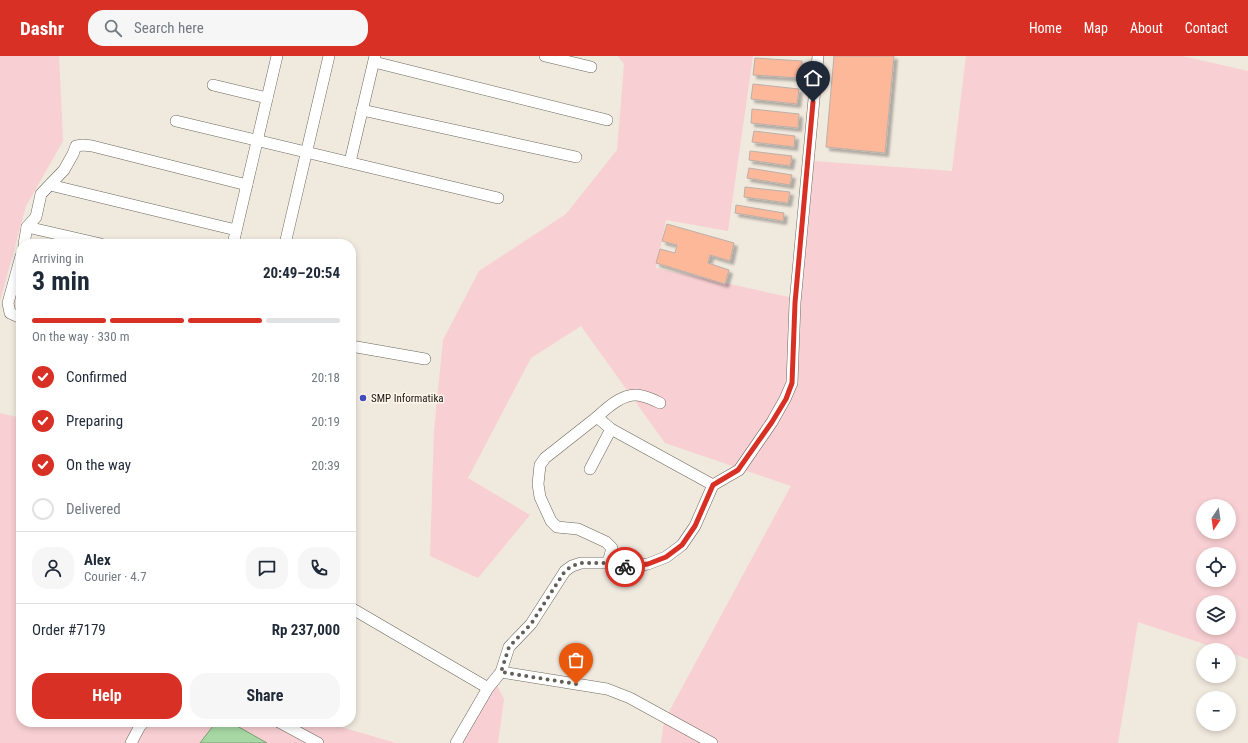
<!DOCTYPE html>
<html lang="en">
<head>
<meta charset="utf-8">
<style>
  :root { --surface:#fff; --page:#f6f6f7; --text:#1f2937; --muted:#747a83; --line:#e0e1e3; --accent:#d93025 }
  body { margin:0; font-family:"Roboto Condensed",sans-serif; background:var(--page); color:var(--text); height:100vh; display:flex; flex-direction:column; font-size:15px; white-space:nowrap }
  * { box-sizing:border-box; margin:0 }
  p { font-size:13px; color:var(--muted) }
  .icon { flex:none; width:22px; height:22px; fill:none; stroke:currentColor; stroke-width:2; stroke-linecap:round; stroke-linejoin:round }
  .map { position:relative; flex:1; overflow:hidden }
  .details { position:absolute; left:16px; top:183px; width:340px; height:488px; display:flex; flex-direction:column; background:var(--surface); border-radius:16px; box-shadow:0 2px 6px #0003 }
  .details>* { flex:none }
  .needle { width:26px; rotate:193deg }
  .buttons { position:absolute; left:1196px; top:443px; display:grid; gap:8px }
  .buttons a { display:grid; place-items:center; width:40px; height:40px; border-radius:50%; background:var(--surface); box-shadow:0 2px 6px #0003; font-size:20px }
  .pin { position:absolute; display:grid; place-items:center; width:34px; height:34px; color:#fff; margin:-41px -17px; border-radius:50% 50% 50% 0; rotate:-45deg; box-shadow:0 0 4px #0007 }
  .pin .icon { rotate:45deg }
  .courier { position:absolute; display:grid; place-items:center; width:40px; height:40px; margin:-20px; border:3px solid #d93025; border-radius:50%; background:#fff; color:#222; box-shadow:0 1px 5px #0007 }
  .headline em { font-style:normal; font-weight:700 }
  .headline div { display:flex; flex-direction:column-reverse }
  .headline { display:flex; align-items:center; justify-content:space-between; height:68px; padding:0 16px }
  h1 { font-size:26px; font-weight:700; line-height:30px }
  .bar { display:grid; grid-template-columns:repeat(4,1fr); gap:6px 4px; align-content:center; height:48px; padding:0 16px }
  .bar i { height:5px; border-radius:3px; background:var(--line) }
  .bar .on { background:var(--accent) }
  .bar p { grid-column:span 4 }
  .line { display:flex; align-items:center; gap:10px; padding:0 16px; border-top:1px solid var(--line) }
  .line div { flex:1 }
  .round { display:grid; place-items:center; flex:none; width:42px; height:42px; border-radius:16px; background:var(--page) }
  ol { padding:0 16px; list-style:none }
  li { display:flex; align-items:center; gap:12px; height:44px }
  li p { margin-inline-start:auto }
  li .icon { padding:4px; border-radius:50%; background:var(--accent); color:#fff; stroke-width:4 }
  li:last-child { color:var(--muted) }
  li i { width:22px; height:22px; border:2px solid var(--line); border-radius:50% }
  .primary-button { display:flex; gap:8px; margin-top:auto; padding:8px 16px }
  .primary-button a { flex:1; height:46px; border-radius:16px; background:var(--accent); color:#fff; font-size:16px; font-weight:700; line-height:46px; text-align:center }
  .primary-button a+a { background:var(--page); color:var(--text) }
  header { display:flex; align-items:center; gap:24px; box-sizing:border-box; height:56px; padding:0 20px; background:var(--accent); color:#fff }
  header strong { font-size:19px }
  nav { display:flex; gap:22px; margin-inline-start:auto; font-size:14px }
  .search { width:280px; height:36px; background:var(--page); display:flex; align-items:center; gap:10px; box-sizing:border-box; padding:0 14px; border-radius:16px; color:var(--muted); font-size:15px }
  .map>svg:first-child { display:block }
</style>
</head>
<body>
<header>
<strong>Dashr</strong>
<div class="search"><svg class="icon" aria-label="search" viewBox="0 0 24 24"><circle cx="10" cy="10" r="6"/><path d="M15 15l6 6"/></svg>Search here</div>
<nav><a>Home</a><a>Map</a><a>About</a><a>Contact</a></nav>
</header>
<div class="map">
<svg width="1248" height="687" viewBox="0 0 1248 687">
  <defs>
    <filter id="shadow"><feDropShadow dx="3.5" dy="3.5" stdDeviation="1" flood-color="#0004"/></filter>
  </defs>
  <rect width="100%" height="100%" fill="#f0e9de"/>
  <g fill="#f8cfd2" fill-rule="evenodd">
    <path d="M 0,0 L 59,0 L 63,85 L 26,150 L 0,245 Z"/>
    <path d="M 618,0 L 753,0 L 728,175 L 666,164 L 656,212 L 798,243 L 813,105 L 952,115 L 966,0 L 1182,0 L 1248,15 L 1248,603 L 1229,596 L 1229,594 L 1222,594 L 1138,566 L 1118,687 L 661,687 L 664,665 L 791,430 L 665,387 L 581,270 L 531,302 L 468,422 L 530,459 L 478,522 L 430,500 L 434,374 L 443,284 L 479,215 L 566,158 L 617,94 L 624,8 ZM 1203,450 L 1229,450 L 1229,476 L 1203,476 ZM 1203,498 L 1229,498 L 1229,524 L 1203,524 ZM 1203,546 L 1229,546 L 1229,572 L 1203,572 Z"/>
    <path d="M 0,357 L 21,362 L 21,666 L 216,666 L 200,687 L 0,687 Z"/>
    <path d="M 492,620 L 504,643 L 498,687 L 451,687 Z"/>
    <path d="M 230,666 L 335,666 L 341,671 L 396,687 L 267,687 Z"/>
  </g>
  <path fill="#a7d8a3" stroke="#7c9d77" d="M 216,666 L 230,666 L 267,687 L 200,687 Z"/>
  <g fill="#fdb89a" stroke="#bbafa9" filter="url(#shadow)">
    <path d="M 834,0 L 894,0 L 885,97 L 826,91 Z"/>
    <path d="M 755,2 L 802,5 L 801,22 L 753,19 Z"/>
    <path d="M 753,28 L 799,33 L 797,48 L 751,43 Z"/>
    <path d="M 752,53 L 799,58 L 798,72 L 751,67 Z"/>
    <path d="M 754,75 L 795,80 L 794,91 L 752,86 Z"/>
    <path d="M 750,95 L 792,100 L 790,110 L 749,104 Z"/>
    <path d="M 749,112 L 792,119 L 790,129 L 747,122 Z"/>
    <path d="M 745,131 L 790,136 L 788,147 L 744,141 Z"/>
    <path d="M 736,149 L 784,157 L 783,165 L 735,157 Z"/>
    <path d="M 667,168 L 734,187 L 730,205 L 710,199 L 708,207 L 729,214 L 725,228 L 656,207 L 660,193 L 675,197 L 677,189 L 662,185 Z"/>
  </g>
  <g fill="none" stroke-linecap="round" stroke-linejoin="round">
    <defs>
      <g id="street">
        <path d="M 545,0 L 591,11"/>
        <path d="M 374,6 L 607,64"/>
        <path d="M 213,29 L 267,42"/>
        <path d="M 362,54 L 576,101"/>
        <path d="M 176,65 L 498,142"/>
        <path d="M 350,106 L 375,0"/>
        <path d="M 50,129 L 236,174"/>
        <path d="M 27,171 L 101,188"/>
        <path d="M 24,188 L 27,171 L 36,161 L 41,138 L 64,114 L 73,98 L 76,90 L 83,89 L 92,90 L 247,129"/>
        <path d="M 233,188 L 277,0"/>
        <path d="M 285,188 L 329,0"/>
        <path d="M 21,200 L 8,247 L 10,257 L 21,262"/>
        <path d="M 351,290 L 425,303"/>
        <path d="M 660,347 C 654,344 648,341 642,340 C 625,335 608,351 597,361 L 611,373 L 713,429"/>
        <path d="M 597,361 L 545,402 L 540,409 L 538,428 L 540,441 L 551,465 L 557,471 L 578,473 L 606,486 L 612,492 L 608,507"/>
        <path d="M 590,413 L 611,373"/>
        <path d="M 351,552 L 488,632"/>
        <path d="M 501,616 L 607,633 L 630,642 L 712,687"/>
        <path d="M 279,666 L 318,687"/>
        <path d="M 131,687 L 140,670 L 144,666"/>
        <path d="M 456,687 L 488,632 L 501,616 L 509,591 L 531,568 L 565,515 L 572,510 L 581,507 L 608,507 L 621,512 L 648,508 L 666,501 L 682,489 L 695,470 L 713,429 L 739,414 L 772,366 L 785,343 L 792,327 L 795,247 L 818,0"/>
      </g>
    </defs>
    <use href="#street" stroke="#6d675d" stroke-width="12"/>
    <use href="#street" stroke="#fff" stroke-width="11"/>
  </g>
  <g fill="none" stroke-linecap="round" stroke-linejoin="round">
    <path stroke="#625f58" stroke-width="4" stroke-dasharray="0 7.2" d="M 576,628 L 501,616 L 509,591 L 531,568 L 565,515 L 572,510 L 581,507 L 608,507 L 621,512 L 625,511"/>
    <path stroke="#d93025" stroke-width="5" d="M 625,511 L 648,508 L 666,501 L 682,489 L 695,470 L 713,429 L 738,414 L 772,366 L 786,343 L 792,327 L 795,247 L 813,46"/>
  </g>
  <circle fill="#424bc0" stroke="#fef6eb" stroke-width="1.5" cx="363" cy="342" r="4"/>
  <g text-anchor="middle" dominant-baseline="central" stroke-width="3" stroke-linejoin="round" paint-order="stroke">
    <g font-size="11" fill="#161410" stroke="#fef6eb" text-anchor="start">
      <text x="371" y="342">SMP Informatika</text>
    </g>
  </g>
</svg>
<div class="buttons">
<a><svg class="needle" viewBox="-14 -14 28 28"><path d="M0-13l5 13h-10z" fill="#e53935"/><path d="M0 13l5-13h-10z" fill="#747a83"/></svg></a>
<a><svg class="icon" aria-label="locate" viewBox="0 0 24 24"><circle cx="12" cy="12" r="6"/><path d="M12 2v4M12 18v4M2 12h4M18 12h4"/></svg></a>
<a><svg class="icon" aria-label="layers" viewBox="0 0 24 24"><path d="M12 4l9 5-9 5-9-5zM3 14l9 5 9-5"/></svg></a>
<a>+</a>
<a>−</a>
</div>
<div class="pin" style="left:576px;top:628px;background:#ea580c"><svg class="icon" aria-label="bag" viewBox="0 0 24 24"><path d="M5 8h14l-1 12H6zM9 8a3 3 0 0 1 6 0"/></svg></div>
<div class="pin" style="left:813px;top:46px;background:#1f2937"><svg class="icon" aria-label="home" viewBox="0 0 24 24"><path d="M3 11l9-7 9 7M6 9v11h12V9"/></svg></div>
<div class="courier" style="left:625px;top:511px"><svg class="icon" aria-label="bike" viewBox="0 0 24 24"><circle cx="6" cy="16" r="4"/><circle cx="18" cy="16" r="4"/><path d="M6 16l4-8h5l3 8M10 8l3 8H6M13 5h3"/></svg></div>
<section class="details">
<div class="headline"><div><h1>3 min</h1><p>Arriving in</p></div><em>20:49–20:54</em></div>
<div class="bar"><i class="on"></i><i class="on"></i><i class="on"></i><i></i><p>On the way · 330 m</p></div>
<ol>
<li><svg class="icon" aria-label="check" viewBox="0 0 24 24"><path d="M5 12l5 5 9-10"/></svg>Confirmed<p>20:18</p></li>
<li><svg class="icon" aria-label="check" viewBox="0 0 24 24"><path d="M5 12l5 5 9-10"/></svg>Preparing<p>20:19</p></li>
<li><svg class="icon" aria-label="check" viewBox="0 0 24 24"><path d="M5 12l5 5 9-10"/></svg>On the way<p>20:39</p></li>
<li><i></i>Delivered</li>
</ol>
<div class="line" style="height:72px"><a class="round"><svg class="icon" aria-label="person" viewBox="0 0 24 24"><circle cx="12" cy="8" r="4"/><path d="M4 21q1-7 8-7t8 7"/></svg></a><div><b>Alex</b><p>Courier · 4.7</p></div><a class="round"><svg class="icon" aria-label="chat" viewBox="0 0 24 24"><path d="M4 5h16v11H9l-5 4z"/></svg></a><a class="round"><svg class="icon" aria-label="phone" viewBox="0 0 24 24"><path d="M5 4h4l2 5-3 2q2 4 5 5l2-3 5 2v4C11 20 4 13 5 4z"/></svg></a></div>
<div class="line" style="height:52px"><div>Order #7179</div><b>Rp 237,000</b></div>
<div class="primary-button"><a>Help</a><a>Share</a></div>
</section>
</div>
</body>
</html>
